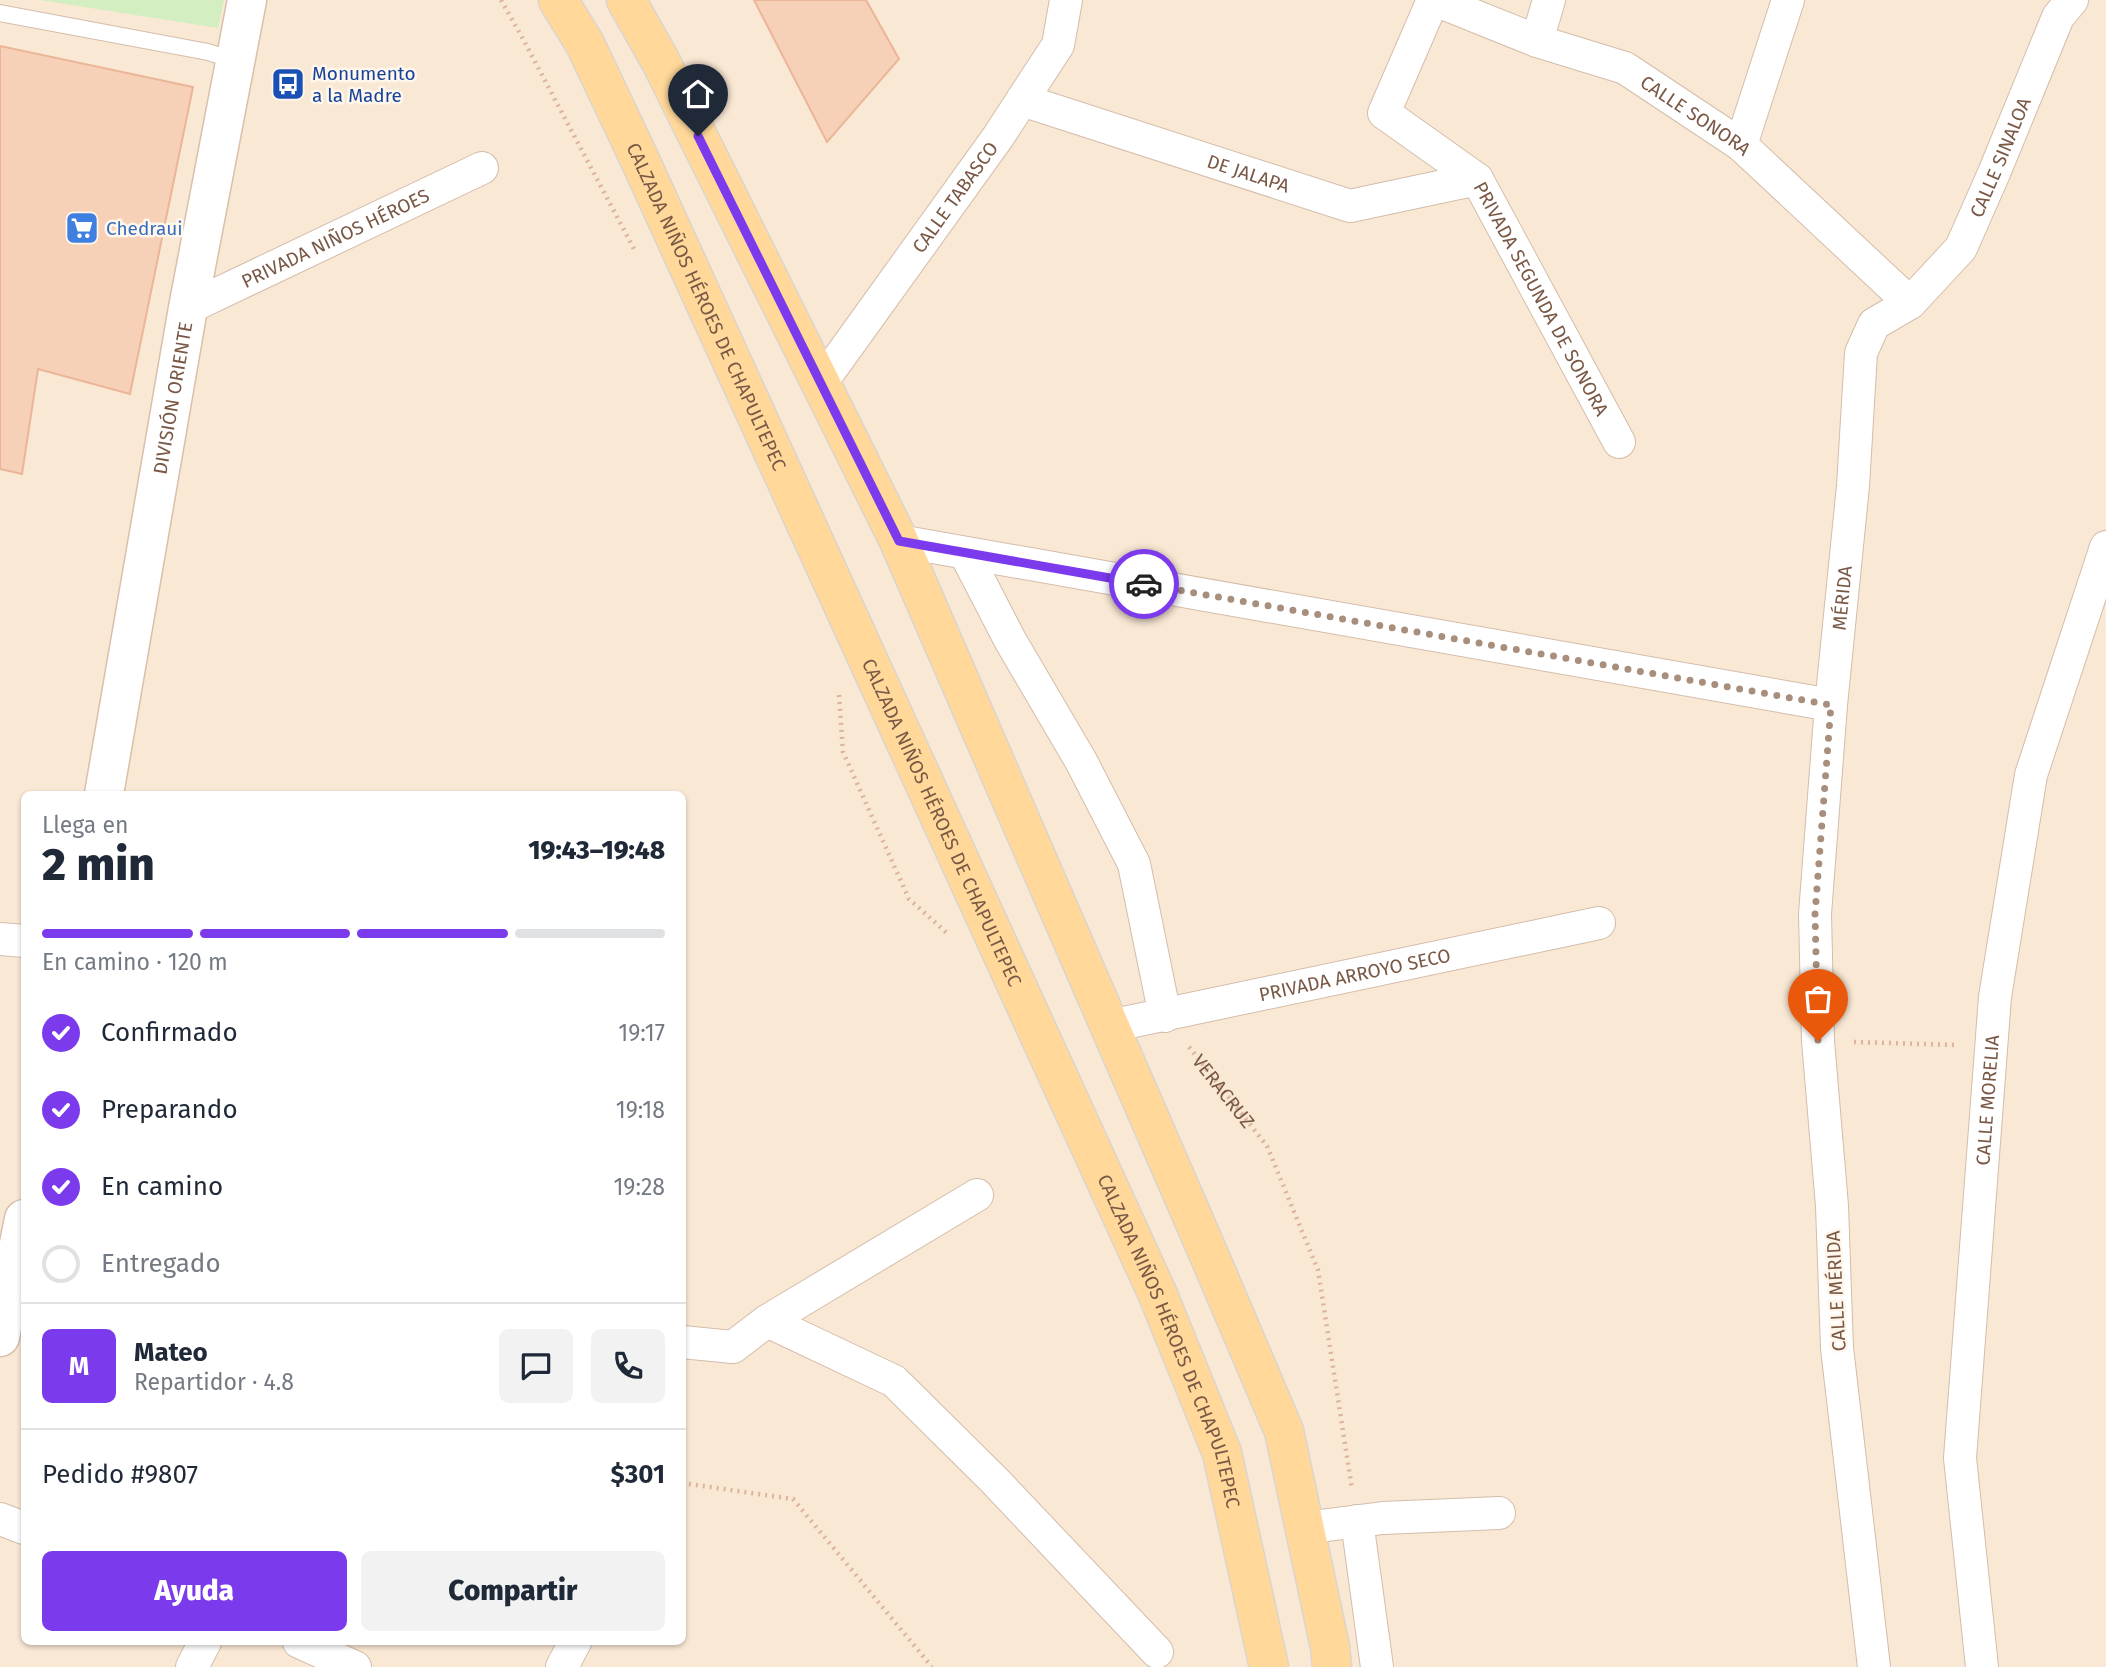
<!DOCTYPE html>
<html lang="es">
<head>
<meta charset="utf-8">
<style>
  :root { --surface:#fff; --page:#f2f2f3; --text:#1f2937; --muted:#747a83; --line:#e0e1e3; --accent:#7c3aed }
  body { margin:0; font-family:"Fira Sans",sans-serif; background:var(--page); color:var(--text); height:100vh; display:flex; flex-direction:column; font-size:26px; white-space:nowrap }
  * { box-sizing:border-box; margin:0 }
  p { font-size:23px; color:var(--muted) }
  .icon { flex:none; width:38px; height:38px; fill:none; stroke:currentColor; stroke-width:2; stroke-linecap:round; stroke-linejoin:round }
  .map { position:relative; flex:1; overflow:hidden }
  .panel { position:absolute; left:21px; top:791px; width:665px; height:854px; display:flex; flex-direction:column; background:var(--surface); border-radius:10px; box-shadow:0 2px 5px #0004 }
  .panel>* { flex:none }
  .pin { position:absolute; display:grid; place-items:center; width:60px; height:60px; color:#fff; margin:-72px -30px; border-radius:50% 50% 50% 0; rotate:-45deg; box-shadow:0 0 7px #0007 }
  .pin .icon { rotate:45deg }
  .courier { position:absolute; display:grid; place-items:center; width:70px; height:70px; margin:-35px; border:5px solid #7c3aed; border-radius:50%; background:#fff; color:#222; box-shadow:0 2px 9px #0007 }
  .overview em { font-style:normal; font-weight:800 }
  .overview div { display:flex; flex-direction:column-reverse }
  .overview { display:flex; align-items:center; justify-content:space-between; height:119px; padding:0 21px }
  h1 { font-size:46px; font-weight:800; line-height:52px }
  .bar { display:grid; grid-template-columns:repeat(4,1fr); gap:10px 7px; align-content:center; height:84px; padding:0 21px }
  .bar i { height:9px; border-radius:5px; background:var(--line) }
  .bar .active { background:var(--accent) }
  .bar p { grid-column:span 4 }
  .line { display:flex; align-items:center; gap:18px; padding:0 21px; border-top:2px solid var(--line) }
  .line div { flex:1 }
  .round { display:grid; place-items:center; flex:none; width:74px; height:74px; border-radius:10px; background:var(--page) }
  ol { padding:0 21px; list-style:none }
  li { display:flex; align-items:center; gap:21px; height:77px }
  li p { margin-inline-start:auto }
  li .icon { padding:7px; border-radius:50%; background:var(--accent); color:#fff; stroke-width:4 }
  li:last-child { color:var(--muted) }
  li i { width:38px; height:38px; border:4px solid var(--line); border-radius:50% }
  .primary-button { display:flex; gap:14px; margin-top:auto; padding:14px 21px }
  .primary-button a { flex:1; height:80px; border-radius:10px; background:var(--accent); color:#fff; font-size:28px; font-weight:800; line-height:80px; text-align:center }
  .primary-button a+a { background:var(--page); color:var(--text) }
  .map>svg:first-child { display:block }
</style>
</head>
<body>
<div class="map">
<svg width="2106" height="1667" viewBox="0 0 2106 1667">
  <rect width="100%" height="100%" fill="#fef4e4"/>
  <path fill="#f9e8d4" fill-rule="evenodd" d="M 0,0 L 2106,0 L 2106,1667 L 0,1667 ZM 24,794 L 682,794 L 682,1642 L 24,1642 Z"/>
  <path fill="#d3eec0" d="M 40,0 L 224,0 L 218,28 Z"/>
  <g fill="#f7d0b8" stroke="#ebb697" stroke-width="2">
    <path d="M 754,0 L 866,0 L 899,59 L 827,142 Z"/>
    <path d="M 0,46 L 193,87 L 130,394 L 38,369 L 22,474 L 0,469 Z"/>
  </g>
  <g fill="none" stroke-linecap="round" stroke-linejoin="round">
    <defs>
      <path id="lane" d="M 0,13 L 208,52 L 236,61"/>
      <g id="street">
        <path id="s2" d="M 1433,0 L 1384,113 L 1477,179 L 1619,442"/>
        <path id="s3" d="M 1435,0 L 1537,41 L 1625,68 L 1741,145 L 1910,303"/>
        <path d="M 1537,41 L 1549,0"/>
        <path id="s4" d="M 1022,100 L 1350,206 L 1477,179"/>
        <path d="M 1741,145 L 1788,0"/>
        <path id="s5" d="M 188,308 L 482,168"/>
        <path id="s6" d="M 821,383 L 998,137 L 1058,45 L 1066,0"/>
        <path d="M 899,541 L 1831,705"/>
        <path d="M 965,553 L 1010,640 L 1081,761 L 1134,864 L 1165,1016"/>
        <path d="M 0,939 L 24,941"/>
        <path id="s7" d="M 1110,1026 L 1599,923"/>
        <path d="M 767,1321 L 894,1381 L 994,1480 L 1157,1652"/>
        <path d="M 682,1342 L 733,1347 L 767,1321 L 977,1195"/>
        <path d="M 0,1519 L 24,1528"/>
        <path d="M 1357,1521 L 1377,1667"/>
        <path d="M 1304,1528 L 1383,1518 L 1499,1513"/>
        <path d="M 299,1642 L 355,1667"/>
        <path d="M 192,1667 L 205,1642"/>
        <path d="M 562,1667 L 575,1642"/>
        <path id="s8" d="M 1874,1667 L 1837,1348 L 1832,1206 L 1818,1041 L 1815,914 L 1831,705 L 1853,486 L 1861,353 L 1874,324 L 1910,303 L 1961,248 L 1994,173 L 2058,17 L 2072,0"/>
        <path id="s9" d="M 1982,1667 L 1960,1458 L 1995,997 L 2031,775 L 2106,547"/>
      </g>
      <g id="secondary">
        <path id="s10" d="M 104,794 L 188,308 L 247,0"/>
        <path d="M 0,1337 L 24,1219"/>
      </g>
      <g id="primary">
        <path id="s11" d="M 558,0 L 585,44 L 639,158 L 1158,1295 L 1222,1453 L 1269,1667"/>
        <path d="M 626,0 L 661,62 L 899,541 L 1209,1255 L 1284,1431 L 1330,1647 L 1332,1667"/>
      </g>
    </defs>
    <use href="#lane" stroke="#d4bdab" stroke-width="18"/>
    <use href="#street" stroke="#d4bdab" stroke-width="34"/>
    <use href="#secondary" stroke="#dabfaa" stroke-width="41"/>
    <use href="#primary" stroke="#dcd4cf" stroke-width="41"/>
    <g stroke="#dcb49b" stroke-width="4.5" stroke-dasharray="2 5" stroke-linecap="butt">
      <path d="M 501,0 L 523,39 L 634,249"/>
      <path d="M 839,695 L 843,752 L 909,899 L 948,934"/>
      <path d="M 1854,1042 L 1957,1045"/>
      <path id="s1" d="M 1189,1047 L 1267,1146 L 1318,1270 L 1352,1489"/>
      <path d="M 682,1483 L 793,1499 L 932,1667"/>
    </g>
    <use href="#lane" stroke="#fff" stroke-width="16"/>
    <use href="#street" stroke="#fff" stroke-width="32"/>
    <use href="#secondary" stroke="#fff" stroke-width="38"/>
    <use href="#primary" stroke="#ffd89a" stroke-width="38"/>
  </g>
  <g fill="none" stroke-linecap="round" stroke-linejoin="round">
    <path stroke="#a88f7d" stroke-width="7" stroke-dasharray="0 12.6" d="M 1144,584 L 1831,705 L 1815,914 L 1818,1041"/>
    <path stroke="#7c3aed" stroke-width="9" d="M 698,136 L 899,541 L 1144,584"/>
  </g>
  <defs>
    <symbol id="bus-square" viewBox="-11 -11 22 22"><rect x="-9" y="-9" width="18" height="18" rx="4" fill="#1a4fb4" stroke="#fff7ec"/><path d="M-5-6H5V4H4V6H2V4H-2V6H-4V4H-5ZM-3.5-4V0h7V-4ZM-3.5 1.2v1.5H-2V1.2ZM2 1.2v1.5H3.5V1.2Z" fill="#fff"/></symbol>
    <symbol id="supermarket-square" viewBox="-11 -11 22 22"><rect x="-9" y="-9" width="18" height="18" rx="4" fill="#3f7fe0" stroke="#fff7ec"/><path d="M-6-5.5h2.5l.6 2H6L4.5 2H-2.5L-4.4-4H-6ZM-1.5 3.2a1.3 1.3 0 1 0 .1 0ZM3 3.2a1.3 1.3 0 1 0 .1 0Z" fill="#fff"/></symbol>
  </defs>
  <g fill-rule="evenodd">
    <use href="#bus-square" x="269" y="65" width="38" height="38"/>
    <use href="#supermarket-square" x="63" y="209" width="38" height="38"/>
  </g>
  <g text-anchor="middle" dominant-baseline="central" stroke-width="5" stroke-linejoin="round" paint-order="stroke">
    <g font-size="19" fill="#164399" stroke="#fff7ec" text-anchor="start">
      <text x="312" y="73">Monumento<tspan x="312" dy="22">a la Madre</tspan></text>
    </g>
    <g font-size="19" fill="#7a5846" stroke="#fff7ec">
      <text stroke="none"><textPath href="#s3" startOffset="287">CALLE SONORA</textPath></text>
      <text stroke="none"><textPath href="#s8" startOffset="1566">CALLE SINALOA</textPath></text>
      <text stroke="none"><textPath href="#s4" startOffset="238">DE JALAPA</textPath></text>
      <text stroke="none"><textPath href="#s6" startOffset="229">CALLE TABASCO</textPath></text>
      <text stroke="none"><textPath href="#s5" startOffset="163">PRIVADA NIÑOS HÉROES</textPath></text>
      <text stroke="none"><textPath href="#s2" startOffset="373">PRIVADA SEGUNDA DE SONORA</textPath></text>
      <text stroke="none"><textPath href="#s11" startOffset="341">CALZADA NIÑOS HÉROES DE CHAPULTEPEC</textPath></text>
      <text stroke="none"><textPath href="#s10" startOffset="402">DIVISIÓN ORIENTE</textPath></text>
      <text stroke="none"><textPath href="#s8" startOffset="1073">MÉRIDA</textPath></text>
      <text stroke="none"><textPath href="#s11" startOffset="908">CALZADA NIÑOS HÉROES DE CHAPULTEPEC</textPath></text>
      <text stroke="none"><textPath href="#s7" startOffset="250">PRIVADA ARROYO SECO</textPath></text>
      <text stroke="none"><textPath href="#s1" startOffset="56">VERACRUZ</textPath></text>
      <text stroke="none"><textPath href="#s9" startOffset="569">CALLE MORELIA</textPath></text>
      <text transform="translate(1836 1291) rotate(-93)">CALLE MÉRIDA</text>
      <text stroke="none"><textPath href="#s11" startOffset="1475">CALZADA NIÑOS HÉROES DE CHAPULTEPEC</textPath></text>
    </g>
    <g font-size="19" fill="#366cbe" stroke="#fff7ec" text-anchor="start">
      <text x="106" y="228">Chedraui</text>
    </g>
  </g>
</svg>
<div class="pin" style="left:1818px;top:1041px;background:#ea580c"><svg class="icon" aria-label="bag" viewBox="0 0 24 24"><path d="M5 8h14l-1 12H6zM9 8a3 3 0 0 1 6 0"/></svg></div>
<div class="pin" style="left:698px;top:136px;background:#1f2937"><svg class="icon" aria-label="home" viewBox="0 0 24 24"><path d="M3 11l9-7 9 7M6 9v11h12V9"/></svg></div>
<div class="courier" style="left:1144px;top:584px"><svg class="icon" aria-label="car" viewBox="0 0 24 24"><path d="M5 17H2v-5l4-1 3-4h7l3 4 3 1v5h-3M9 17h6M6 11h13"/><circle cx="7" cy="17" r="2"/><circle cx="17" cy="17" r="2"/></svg></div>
<section class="panel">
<div class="overview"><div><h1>2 min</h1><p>Llega en</p></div><em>19:43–19:48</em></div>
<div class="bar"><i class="active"></i><i class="active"></i><i class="active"></i><i></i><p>En camino · 120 m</p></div>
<ol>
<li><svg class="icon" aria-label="check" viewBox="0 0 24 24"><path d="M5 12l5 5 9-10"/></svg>Confirmado<p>19:17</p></li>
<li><svg class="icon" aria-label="check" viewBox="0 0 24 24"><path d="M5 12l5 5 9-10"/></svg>Preparando<p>19:18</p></li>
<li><svg class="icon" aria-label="check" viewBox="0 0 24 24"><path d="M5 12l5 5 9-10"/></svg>En camino<p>19:28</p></li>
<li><i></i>Entregado</li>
</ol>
<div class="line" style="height:126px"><b class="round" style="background:var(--accent);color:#fff">M</b><div><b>Mateo</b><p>Repartidor · 4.8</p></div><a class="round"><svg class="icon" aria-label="chat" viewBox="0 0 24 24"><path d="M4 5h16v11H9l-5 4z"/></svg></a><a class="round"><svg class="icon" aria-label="phone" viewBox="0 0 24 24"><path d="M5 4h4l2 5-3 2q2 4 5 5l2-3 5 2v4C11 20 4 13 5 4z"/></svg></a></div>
<div class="line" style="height:91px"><div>Pedido #9807</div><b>$301</b></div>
<div class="primary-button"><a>Ayuda</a><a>Compartir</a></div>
</section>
</div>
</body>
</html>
